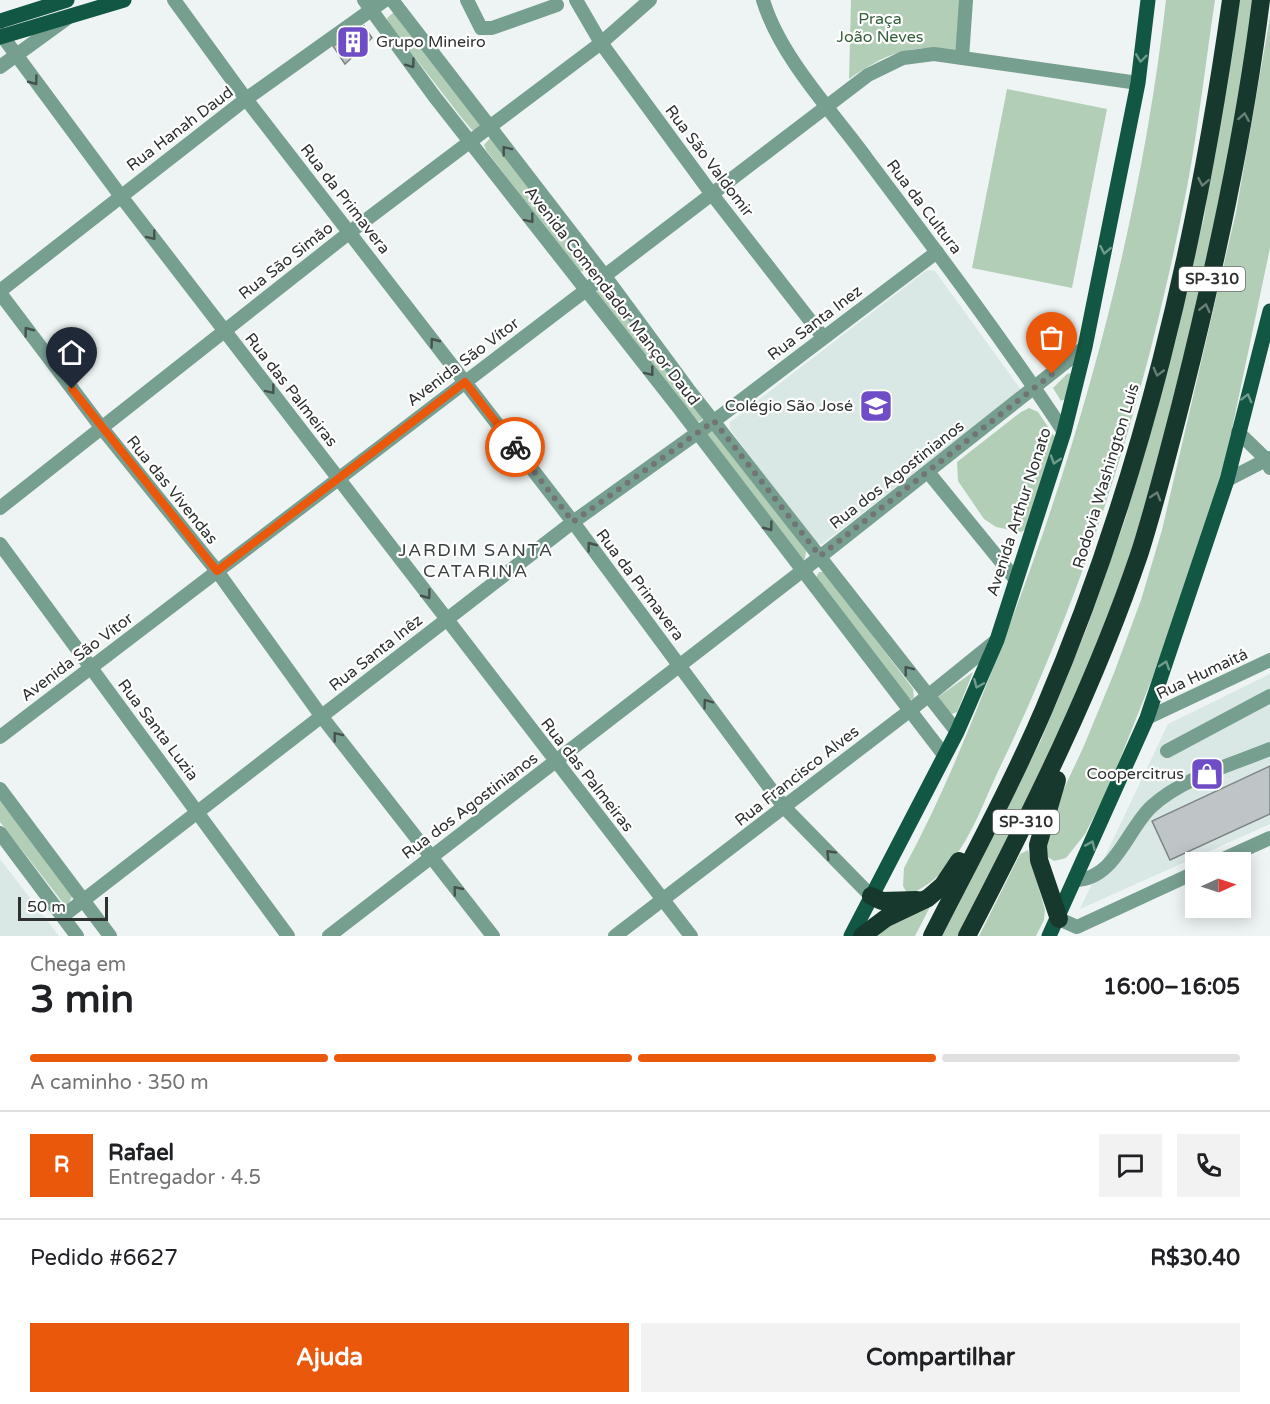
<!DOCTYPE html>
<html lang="pt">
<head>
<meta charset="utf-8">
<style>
  :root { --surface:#fff; --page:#f2f2f2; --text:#202124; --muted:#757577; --line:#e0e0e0; --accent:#ea580c }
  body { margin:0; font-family:"Varela Round",sans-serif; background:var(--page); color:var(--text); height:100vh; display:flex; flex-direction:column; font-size:22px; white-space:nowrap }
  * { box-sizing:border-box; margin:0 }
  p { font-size:20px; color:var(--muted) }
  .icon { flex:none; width:33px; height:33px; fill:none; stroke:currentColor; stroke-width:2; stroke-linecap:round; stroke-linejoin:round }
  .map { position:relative; height:936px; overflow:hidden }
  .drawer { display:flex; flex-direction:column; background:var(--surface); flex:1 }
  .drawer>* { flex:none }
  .needle { width:39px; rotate:87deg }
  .controls { position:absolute; left:1185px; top:852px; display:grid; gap:12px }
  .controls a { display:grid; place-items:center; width:66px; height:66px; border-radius:0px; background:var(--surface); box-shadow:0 3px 15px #0003; font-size:30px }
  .scale { position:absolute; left:18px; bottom:15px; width:90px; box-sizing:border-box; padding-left:6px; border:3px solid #2f3131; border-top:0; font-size:16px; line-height:21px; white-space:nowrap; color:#2f3131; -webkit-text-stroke:4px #fff; paint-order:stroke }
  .pin { position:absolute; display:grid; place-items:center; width:51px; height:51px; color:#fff; margin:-62px -26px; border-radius:50% 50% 50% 0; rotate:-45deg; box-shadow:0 0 6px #0007 }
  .pin .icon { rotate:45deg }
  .courier { position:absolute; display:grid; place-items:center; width:60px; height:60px; margin:-30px; border:4px solid #ea580c; border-radius:50%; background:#fff; color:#222; box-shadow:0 2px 8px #0007 }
  .overview em { font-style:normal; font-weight:700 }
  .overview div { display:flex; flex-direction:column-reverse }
  .overview { display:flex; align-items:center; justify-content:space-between; height:102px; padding:0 30px }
  h1 { font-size:39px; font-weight:700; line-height:45px }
  .bar { display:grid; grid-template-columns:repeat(4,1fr); gap:9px 6px; align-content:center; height:72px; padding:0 30px }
  .bar i { height:8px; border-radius:4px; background:var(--line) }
  .bar .selected { background:var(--accent) }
  .bar p { grid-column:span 4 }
  .line { display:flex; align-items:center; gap:15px; padding:0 30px; border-top:2px solid var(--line) }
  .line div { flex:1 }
  .round { display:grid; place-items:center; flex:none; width:63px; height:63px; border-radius:0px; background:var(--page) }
  .cta { display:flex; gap:12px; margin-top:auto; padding:12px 30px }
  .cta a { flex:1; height:69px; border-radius:0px; background:var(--accent); color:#fff; font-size:24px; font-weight:700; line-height:69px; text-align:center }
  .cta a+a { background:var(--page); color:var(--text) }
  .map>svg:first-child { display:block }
</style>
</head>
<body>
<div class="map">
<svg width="1270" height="936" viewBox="0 0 1270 936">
  <rect width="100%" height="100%" fill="#eef4f3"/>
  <g fill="#d9e7e5">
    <path d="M 927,270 L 935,271 L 1021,390 L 822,544 L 811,542 L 730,429 L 730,422 Z"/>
    <path d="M 1270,674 L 1270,824 L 1080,909 L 1168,724 Z"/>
    <path d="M 0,859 L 59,936 L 0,936 Z"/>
  </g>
  <g fill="#b3ceb7">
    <path d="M 851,0 L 960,0 L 957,51 C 911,43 887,53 849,79 Z"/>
    <path d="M 1166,0 L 1215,0 C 1206,60 1199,122 1188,182 C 1150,382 1089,582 1001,765 C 978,813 961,874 908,895 L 903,886 L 904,868 C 943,796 974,718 1003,642 C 1083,437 1141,219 1166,0 Z"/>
    <path d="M 1237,0 L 1254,0 L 1222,208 L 1158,464 L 1126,569 L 1081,688 L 961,936 L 942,936 L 1041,740 L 1086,630 L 1126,517 L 1204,218 Z"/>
    <path d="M 394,12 L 483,125 L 477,131 L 472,130 L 461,117 L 389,24 L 387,18 Z"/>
    <path d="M 1270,17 L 1270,248 L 1228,448 L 1201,544 L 1165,646 L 1108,789 L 1085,834 L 1066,858 L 1054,861 L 1044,855 L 1053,812 L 1083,748 L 1114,673 L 1141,600 L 1162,530 L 1236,212 Z"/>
    <path d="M 1007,89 L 1107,109 L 1072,288 L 972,268 Z"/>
    <path d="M 490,138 L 495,139 L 588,263 L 588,272 L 580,271 L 571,262 L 486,150 L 484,145 Z"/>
    <path d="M 606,286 L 703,415 L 702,420 L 698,422 L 596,295 L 598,289 Z"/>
    <path d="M 1071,373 L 1065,399 L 1061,401 L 1053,388 L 1067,374 Z"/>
    <path d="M 1029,408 L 1038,412 L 1055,437 L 1028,528 L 1021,532 L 996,527 L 984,519 L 958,481 L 957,462 L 1021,412 Z"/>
    <path d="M 717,430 L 806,551 L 805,559 L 801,561 L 707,435 L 709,431 Z"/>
    <path d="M 819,572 L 825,572 L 913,689 L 914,698 L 910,700 L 814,581 Z"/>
    <path d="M 973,672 L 957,712 L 952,714 L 939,703 L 938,697 Z"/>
    <path d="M 0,801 L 73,895 L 68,904 L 64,904 L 0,822 Z"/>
    <path d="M 1028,850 L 1045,910 L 1044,920 L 1036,936 L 979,936 L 1020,854 Z"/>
    <path d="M 933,901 L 915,936 L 874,936 L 880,928 Z"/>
  </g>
  <g fill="#bfc5c6" stroke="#7e8485" stroke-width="1.5">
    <path d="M 364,26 L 372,38 L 345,64 L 333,46 Z"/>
    <path d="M 1270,766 L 1270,814 L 1170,860 L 1152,821 Z"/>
  </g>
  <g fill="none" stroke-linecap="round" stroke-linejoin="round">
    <g stroke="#779f90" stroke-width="14">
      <path d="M 174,0 L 246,99 L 573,522 L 784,807 L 871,896"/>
      <path d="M 364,0 L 434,96 L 678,407 L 944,755"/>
      <path d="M 392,0 L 604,275 L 688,389 L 957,732"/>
      <path d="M 467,0 L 481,28 L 492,28 L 557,5"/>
      <path d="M 576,0 L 601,43 L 711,193 L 823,337"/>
      <path d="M 763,0 C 780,57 832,111 867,159 C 934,248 1002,338 1064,432"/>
      <path d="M 0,33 L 120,195 L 691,936"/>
      <path d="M 962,58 L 966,0"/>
      <path d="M 0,67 L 66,19"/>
      <path d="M 0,291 L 246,99 L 385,0"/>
      <path d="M 0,293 L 101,427 L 217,571 L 322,717 L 493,936"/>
      <path d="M 1238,432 L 1266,459 L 1270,468"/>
      <path d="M 928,472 L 1016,580"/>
      <path d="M 1227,480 L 1270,458"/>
      <path d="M 0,508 L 350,232 L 601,43 L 650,0"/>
      <path d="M 0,544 L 288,936"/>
      <path d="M 1147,718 L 1270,660"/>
      <path d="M 0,737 L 868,75 L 903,58 L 934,54 L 1138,83"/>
      <path d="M 1167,751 L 1270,696"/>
      <path d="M 0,789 L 110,936"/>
      <path d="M 0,833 L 77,936"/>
      <path d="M 1217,862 L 1270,838"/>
      <path d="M 1075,880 C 1114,880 1127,830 1151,807 C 1182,778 1231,765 1270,749"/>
      <path d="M 63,916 L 573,522 L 714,421 L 937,252"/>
      <path d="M 1059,919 L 1077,927 L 1196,872"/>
      <path d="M 329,936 L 802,571 L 1085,347"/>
      <path d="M 615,936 L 908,712 L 997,640"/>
    </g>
    <g stroke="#125743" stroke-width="15">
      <path d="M 0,21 L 67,0"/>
      <path d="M 0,37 L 124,0"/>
      <path d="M 851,936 L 957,732 L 997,640 L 1064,432 L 1085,347 L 1138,83 L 1148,0"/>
      <path d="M 1049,936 L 1147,718 L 1227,480 L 1270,311"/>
    </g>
    <g stroke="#17382d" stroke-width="18">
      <path d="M 1057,780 L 1038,845 L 1039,860 L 1059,919"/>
      <path d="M 871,896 L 882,901 L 917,900"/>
      <path d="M 862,936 L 886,918 L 928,898 L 943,885 L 959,861"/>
      <path d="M 932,936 C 970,861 1011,786 1044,709 C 1141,482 1197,244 1231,0"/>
      <path d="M 967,936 C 1032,811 1095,685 1140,552 C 1156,501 1169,450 1182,399 C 1215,267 1244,135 1261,0"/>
    </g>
  </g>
  <defs><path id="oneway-chevron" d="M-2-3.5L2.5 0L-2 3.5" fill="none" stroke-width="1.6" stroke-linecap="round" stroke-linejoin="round" transform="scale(1.5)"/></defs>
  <g stroke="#719a8e">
    <use href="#oneway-chevron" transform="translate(1141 58) rotate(97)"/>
    <use href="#oneway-chevron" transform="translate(1105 250) rotate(101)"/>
    <use href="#oneway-chevron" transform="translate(1247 398) rotate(-75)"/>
    <use href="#oneway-chevron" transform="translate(1055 460) rotate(108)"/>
    <use href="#oneway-chevron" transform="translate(1165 665) rotate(-72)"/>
    <use href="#oneway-chevron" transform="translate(978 684) rotate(113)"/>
    <use href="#oneway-chevron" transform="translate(1091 845) rotate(-66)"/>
  </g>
  <g stroke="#45524e">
    <use href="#oneway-chevron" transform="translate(411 64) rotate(54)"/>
    <use href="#oneway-chevron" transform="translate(34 81) rotate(53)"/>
    <use href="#oneway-chevron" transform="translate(506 150) rotate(-128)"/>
    <use href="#oneway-chevron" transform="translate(530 219) rotate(52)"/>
    <use href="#oneway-chevron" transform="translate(152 236) rotate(52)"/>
    <use href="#oneway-chevron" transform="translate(28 331) rotate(-127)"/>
    <use href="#oneway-chevron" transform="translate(434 342) rotate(-127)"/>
    <use href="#oneway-chevron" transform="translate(650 372) rotate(52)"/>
    <use href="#oneway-chevron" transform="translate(271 390) rotate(52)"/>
    <use href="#oneway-chevron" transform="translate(769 527) rotate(53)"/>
    <use href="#oneway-chevron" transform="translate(591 546) rotate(-127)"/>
    <use href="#oneway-chevron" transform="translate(427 595) rotate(53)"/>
    <use href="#oneway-chevron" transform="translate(908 670) rotate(-128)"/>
    <use href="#oneway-chevron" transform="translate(707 703) rotate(-126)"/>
    <use href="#oneway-chevron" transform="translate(337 736) rotate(-128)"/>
    <use href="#oneway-chevron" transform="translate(830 854) rotate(-134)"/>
    <use href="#oneway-chevron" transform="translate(457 890) rotate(-129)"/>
  </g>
  <g stroke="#687e76">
    <use href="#oneway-chevron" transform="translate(1244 117) rotate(-80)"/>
    <use href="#oneway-chevron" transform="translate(1203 182) rotate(101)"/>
    <use href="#oneway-chevron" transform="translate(1205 308) rotate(-77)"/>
    <use href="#oneway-chevron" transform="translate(1158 372) rotate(105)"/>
    <use href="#oneway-chevron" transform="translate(1156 496) rotate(-73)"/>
  </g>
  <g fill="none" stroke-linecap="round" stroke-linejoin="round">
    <path stroke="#727575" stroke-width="6" stroke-dasharray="0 10.8" d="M 515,447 L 573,522 L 714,421 L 820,556 L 1052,374"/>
    <path stroke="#ea580c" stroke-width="8" d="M 72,389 L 217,571 L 465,382 L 515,447"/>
  </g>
  <defs>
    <symbol id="building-square" viewBox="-11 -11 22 22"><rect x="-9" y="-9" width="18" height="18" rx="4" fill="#6f4dc6" stroke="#fff"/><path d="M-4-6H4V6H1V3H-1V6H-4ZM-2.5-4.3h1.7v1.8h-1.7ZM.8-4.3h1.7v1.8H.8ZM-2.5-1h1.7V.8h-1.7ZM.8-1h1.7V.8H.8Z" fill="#fff"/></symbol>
    <symbol id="school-square" viewBox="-11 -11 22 22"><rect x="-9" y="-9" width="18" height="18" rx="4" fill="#6f4dc6" stroke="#fff"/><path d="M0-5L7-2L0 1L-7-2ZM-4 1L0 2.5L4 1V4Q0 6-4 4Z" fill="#fff"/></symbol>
    <symbol id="shop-square" viewBox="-11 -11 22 22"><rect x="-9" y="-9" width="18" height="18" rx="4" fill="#6f4dc6" stroke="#fff"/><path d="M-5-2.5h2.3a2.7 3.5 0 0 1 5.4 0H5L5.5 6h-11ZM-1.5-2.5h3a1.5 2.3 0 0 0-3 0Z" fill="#fff"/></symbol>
  </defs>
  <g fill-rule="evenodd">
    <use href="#building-square" x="334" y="23" width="38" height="38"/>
    <use href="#school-square" x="857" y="387" width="38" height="38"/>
    <use href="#shop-square" x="1188" y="755" width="38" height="38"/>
  </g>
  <g text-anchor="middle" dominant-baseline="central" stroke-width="4.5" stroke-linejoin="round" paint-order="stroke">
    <g fill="#fff" stroke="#6d6f6f" stroke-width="1.5">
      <rect x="1179" y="267" width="66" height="24" rx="4.5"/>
      <rect x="993" y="810" width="66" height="24" rx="4.5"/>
    </g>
    <g font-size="15" font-weight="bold" fill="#2f3131">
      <text x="1212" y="279">SP-310</text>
      <text x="1026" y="822">SP-310</text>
    </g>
    <g font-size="16" fill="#34623c" stroke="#fff">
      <text x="880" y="19">Praça<tspan x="880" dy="18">João Neves</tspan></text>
    </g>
    <g font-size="16" fill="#2f3131" stroke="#fff" text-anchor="end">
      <text x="376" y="42" text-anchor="start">Grupo Mineiro</text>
      <text x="853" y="406">Colégio São José</text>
      <text x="1184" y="774">Coopercitrus</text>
    </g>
    <g font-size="16" fill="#2f3131" stroke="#fff">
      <text transform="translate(180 129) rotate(-37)">Rua Hanah Daud</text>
      <text transform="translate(709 161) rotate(53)">Rua São Valdomir</text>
      <text transform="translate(345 199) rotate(52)">Rua da Primavera</text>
      <text transform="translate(924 207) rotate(53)">Rua da Cultura</text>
      <text transform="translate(286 261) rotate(-38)">Rua São Simão</text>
      <text transform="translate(612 296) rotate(52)">Avenida Comendador Mançor Daud</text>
      <text transform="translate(815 323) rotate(-37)">Rua Santa Inez</text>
      <text transform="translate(463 362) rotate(-37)">Avenida São Vítor</text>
      <text transform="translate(291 390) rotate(52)">Rua das Palmeiras</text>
      <text transform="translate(897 475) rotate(-38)">Rua dos Agostinianos</text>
      <text transform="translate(1106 476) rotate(-73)">Rodovia Washington Luís</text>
      <text transform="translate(172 490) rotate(51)">Rua das Vivendas</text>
      <text transform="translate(1019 512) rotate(-72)">Avenida Arthur Nonato</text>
      <text transform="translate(640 585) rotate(53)">Rua da Primavera</text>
      <text transform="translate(376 653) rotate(-38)">Rua Santa Inêz</text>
      <text transform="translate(77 657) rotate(-37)">Avenida São Vítor</text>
      <text transform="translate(1202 674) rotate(-25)">Rua Humaitá</text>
      <text transform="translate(158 730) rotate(53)">Rua Santa Luzia</text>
      <text transform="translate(587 775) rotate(52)">Rua das Palmeiras</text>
      <text transform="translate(797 776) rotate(-38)">Rua Francisco Alves</text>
      <text transform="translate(470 806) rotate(-37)">Rua dos Agostinianos</text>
    </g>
    <g font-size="18" letter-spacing="1.5" fill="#3c4141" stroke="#fff">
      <text x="476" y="550">JARDIM SANTA<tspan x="476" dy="21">CATARINA</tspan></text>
    </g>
  </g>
</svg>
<div class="controls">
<a><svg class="needle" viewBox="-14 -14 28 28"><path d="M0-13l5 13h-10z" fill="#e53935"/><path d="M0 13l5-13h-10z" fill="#757577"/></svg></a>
</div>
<div class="scale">50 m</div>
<div class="pin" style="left:1052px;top:374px;background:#ea580c"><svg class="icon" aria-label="bag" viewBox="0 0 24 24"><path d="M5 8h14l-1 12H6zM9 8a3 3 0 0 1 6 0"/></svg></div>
<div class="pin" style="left:72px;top:389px;background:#1f2937"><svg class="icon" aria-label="home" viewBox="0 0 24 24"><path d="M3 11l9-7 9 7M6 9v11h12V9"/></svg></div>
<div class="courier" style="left:515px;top:447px"><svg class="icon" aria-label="bike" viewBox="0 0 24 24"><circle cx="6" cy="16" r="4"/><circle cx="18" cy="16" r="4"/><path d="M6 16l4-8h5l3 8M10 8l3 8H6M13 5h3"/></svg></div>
</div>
<section class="drawer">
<div class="overview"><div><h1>3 min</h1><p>Chega em</p></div><em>16:00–16:05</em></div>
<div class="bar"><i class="selected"></i><i class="selected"></i><i class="selected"></i><i></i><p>A caminho · 350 m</p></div>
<div class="line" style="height:108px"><b class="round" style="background:var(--accent);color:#fff">R</b><div><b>Rafael</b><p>Entregador · 4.5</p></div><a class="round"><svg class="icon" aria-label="chat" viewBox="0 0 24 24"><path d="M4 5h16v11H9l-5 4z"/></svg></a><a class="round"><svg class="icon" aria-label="phone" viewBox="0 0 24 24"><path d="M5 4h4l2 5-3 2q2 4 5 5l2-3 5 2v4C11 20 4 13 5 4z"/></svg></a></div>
<div class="line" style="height:78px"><div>Pedido #6627</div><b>R$30.40</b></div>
<div class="cta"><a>Ajuda</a><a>Compartilhar</a></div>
</section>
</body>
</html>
